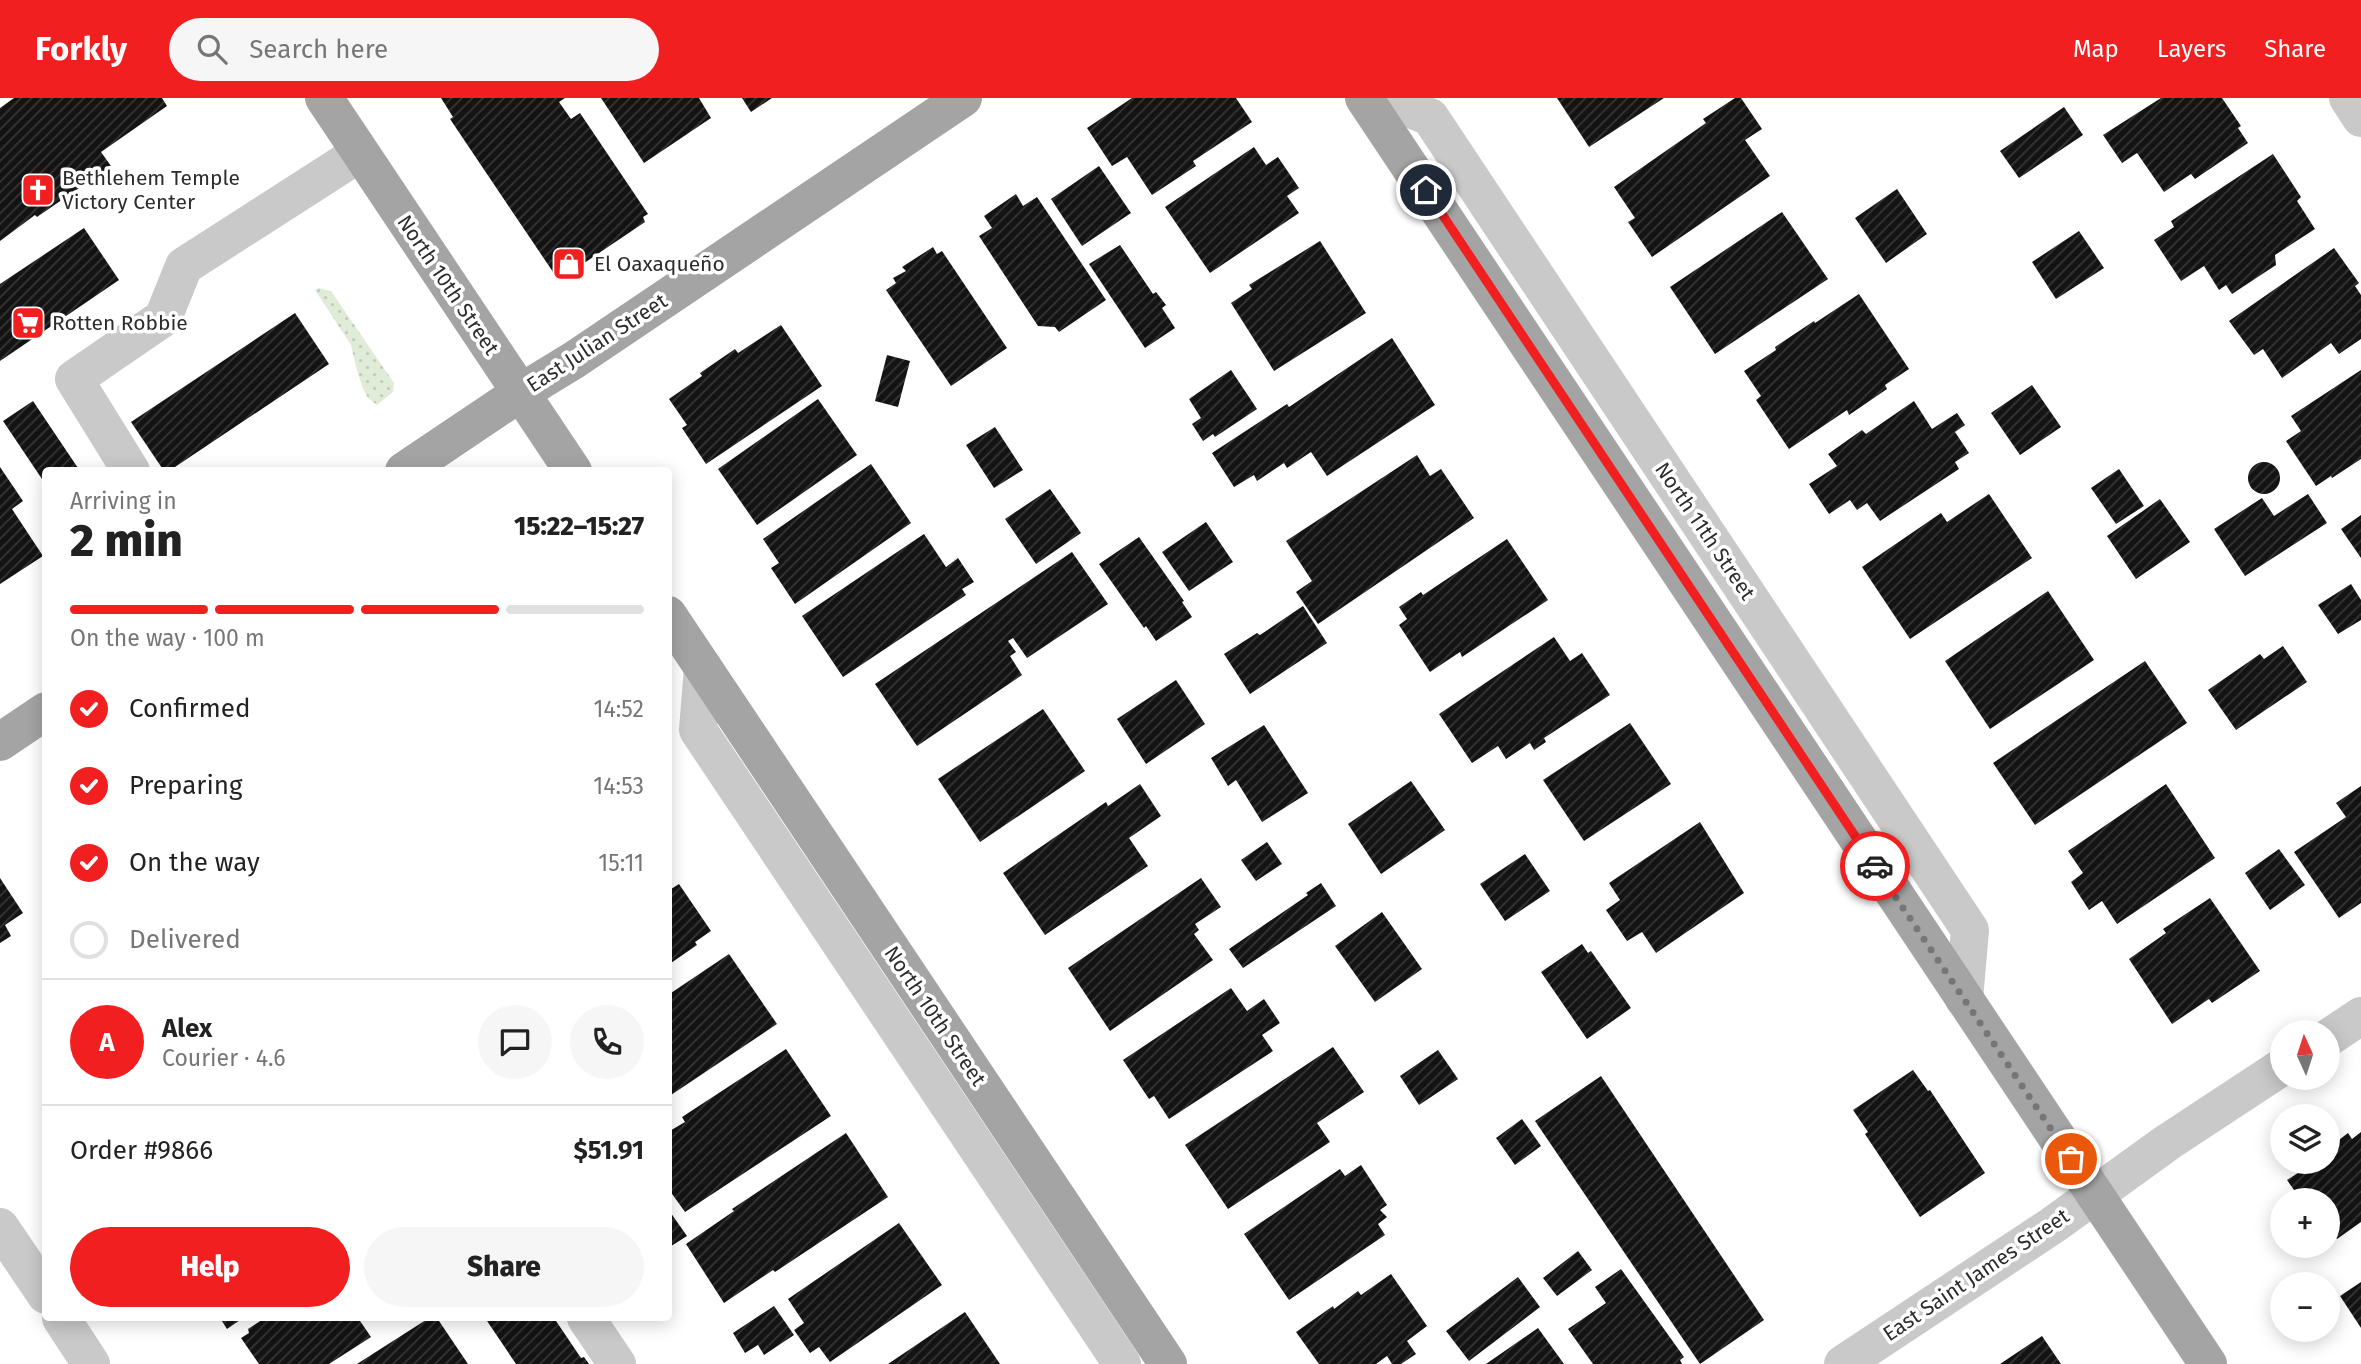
<!DOCTYPE html>
<html lang="en">
<head>
<meta charset="utf-8">
<style>
  :root { --surface:#fff; --page:#f6f6f6; --text:#222; --muted:#767676; --line:#e0e0e0; --accent:#f21f21 }
  body { margin:0; font-family:"Fira Sans",sans-serif; background:var(--page); color:var(--text); height:100vh; display:flex; flex-direction:column; font-size:26px; white-space:nowrap }
  * { box-sizing:border-box; margin:0 }
  p { font-size:23px; color:var(--muted) }
  .icon { flex:none; width:38px; height:38px; fill:none; stroke:currentColor; stroke-width:2; stroke-linecap:round; stroke-linejoin:round }
  .map { position:relative; flex:1; overflow:hidden }
  .panel { position:absolute; left:42px; top:369px; width:630px; height:854px; display:flex; flex-direction:column; background:var(--surface); border-radius:7px; box-shadow:0 4px 18px #0003 }
  .panel>* { flex:none }
  .needle { width:46px; rotate:357deg }
  .controls { position:absolute; left:2270px; top:922px; display:grid; gap:14px }
  .controls a { display:grid; place-items:center; width:70px; height:70px; border-radius:50%; background:var(--surface); box-shadow:0 4px 18px #0003; font-size:35px }
  .pin { position:absolute; display:grid; place-items:center; width:60px; height:60px; color:#fff; margin:-30px; border:4px solid #fff; border-radius:50%; box-shadow:0 2px 7px #0007 }
  .courier { position:absolute; display:grid; place-items:center; width:70px; height:70px; margin:-35px; border:5px solid #f21f21; border-radius:50%; background:#fff; color:#222; box-shadow:0 2px 9px #0007 }
  .overview em { font-style:normal; font-weight:800 }
  .overview div { display:flex; flex-direction:column-reverse }
  .overview { display:flex; align-items:center; justify-content:space-between; height:119px; padding:0 28px }
  h1 { font-size:46px; font-weight:800; line-height:52px }
  .bar { display:grid; grid-template-columns:repeat(4,1fr); gap:10px 7px; align-content:center; height:84px; padding:0 28px }
  .bar i { height:9px; border-radius:5px; background:var(--line) }
  .bar .selected { background:var(--accent) }
  .bar p { grid-column:span 4 }
  .line { display:flex; align-items:center; gap:18px; padding:0 28px; border-top:2px solid var(--line) }
  .line div { flex:1 }
  .round { display:grid; place-items:center; flex:none; width:74px; height:74px; border-radius:37px; background:var(--page) }
  ol { padding:0 28px; list-style:none }
  li { display:flex; align-items:center; gap:21px; height:77px }
  li p { margin-inline-start:auto }
  li .icon { padding:7px; border-radius:50%; background:var(--accent); color:#fff; stroke-width:4 }
  li:last-child { color:var(--muted) }
  li i { width:38px; height:38px; border:4px solid var(--line); border-radius:50% }
  .primary-button { display:flex; gap:14px; margin-top:auto; padding:14px 28px }
  .primary-button a { flex:1; height:80px; border-radius:42px; background:var(--accent); color:#fff; font-size:28px; font-weight:800; line-height:80px; text-align:center }
  .primary-button a+a { background:var(--page); color:var(--text) }
  header { display:flex; align-items:center; gap:42px; box-sizing:border-box; height:98px; padding:0 35px; background:var(--accent); color:#fff }
  header strong { font-size:33px }
  nav { display:flex; gap:38px; margin-inline-start:auto; font-size:24px }
  .search { width:490px; height:63px; background:var(--page); display:flex; align-items:center; gap:18px; box-sizing:border-box; padding:0 24px; border-radius:38px; color:var(--muted); font-size:26px }
  .map>svg:first-child { display:block }
</style>
</head>
<body>
<header>
<strong>Forkly</strong>
<div class="search"><svg class="icon" aria-label="search" viewBox="0 0 24 24"><circle cx="10" cy="10" r="6"/><path d="M15 15l6 6"/></svg>Search here</div>
<nav><a>Map</a><a>Layers</a><a>Share</a></nav>
</header>
<div class="map">
<svg width="2361" height="1266" viewBox="0 0 2361 1266">
  <defs>
    <pattern id="grass-dots" width="8" height="8" patternUnits="userSpaceOnUse" patternTransform="scale(1.75)"><rect width="8" height="8" fill="#e1ecd8"/><path d="M2 2h.1M6 6h.1" fill="none" stroke="#c1cbba" stroke-width="1.8" stroke-linecap="round"/></pattern>
    <pattern id="building-hatch" width="6" height="6" patternUnits="userSpaceOnUse" patternTransform="scale(1.75)"><rect width="6" height="6" fill="#131313"/><path d="M-1 1l2-2M0 6l6-6M5 7l2-2" fill="none" stroke="#363636"/></pattern>
  </defs>
  <rect width="100%" height="100%" fill="#fff"/>
  <path fill="url(#grass-dots)" d="M 319,190 L 331,193 L 394,285 L 393,294 L 377,307 L 368,300 L 363,291 L 356,269 L 351,247 L 315,192 Z"/>
  <g fill="url(#building-hatch)">
    <path d="M 14,0 L 162,0 L 167,8 L 101,54 L 111,68 L 37,119 L 35,117 L 0,143 L 0,10 Z"/>
    <path d="M 441,0 L 565,0 L 559,4 L 571,21 L 580,15 L 648,116 L 643,119 L 645,124 L 565,178 L 562,173 L 558,176 L 556,172 L 553,174 L 450,21 L 453,19 Z"/>
    <path d="M 601,0 L 699,0 L 711,20 L 644,65 Z"/>
    <path d="M 742,0 L 772,0 L 751,14 Z"/>
    <path d="M 1132,0 L 1236,0 L 1252,24 L 1193,63 L 1196,68 L 1152,97 L 1127,59 L 1112,68 L 1087,30 Z"/>
    <path d="M 1557,0 L 1664,0 L 1589,49 Z"/>
    <path d="M 1735,0 L 1741,0 L 1762,31 L 1745,42 L 1770,78 L 1652,159 L 1628,124 L 1635,120 L 1614,89 L 1706,25 L 1703,21 Z"/>
    <path d="M 2161,0 L 2222,0 L 2241,28 L 2238,30 L 2248,45 L 2195,81 L 2191,76 L 2164,94 L 2137,55 L 2122,65 L 2103,37 Z"/>
    <path d="M 2064,9 L 2083,37 L 2019,80 L 2000,53 Z"/>
    <path d="M 1254,49 L 1266,67 L 1278,59 L 1299,90 L 1287,98 L 1299,115 L 1210,175 L 1165,109 Z"/>
    <path d="M 2273,56 L 2301,99 L 2297,103 L 2315,131 L 2275,157 L 2276,167 L 2232,196 L 2226,187 L 2219,192 L 2204,168 L 2181,183 L 2154,142 L 2174,129 L 2171,123 Z"/>
    <path d="M 1099,68 L 1131,115 L 1082,148 L 1051,101 Z"/>
    <path d="M 1897,91 L 1927,136 L 1886,165 L 1855,120 Z"/>
    <path d="M 1016,96 L 1023,108 L 1037,99 L 1106,202 L 1059,234 L 1055,229 L 1038,228 L 979,138 L 992,130 L 984,118 Z"/>
    <path d="M 1782,114 L 1828,181 L 1715,256 L 1670,189 Z"/>
    <path d="M 84,130 L 119,182 L 0,263 L 0,186 Z"/>
    <path d="M 2079,133 L 2104,170 L 2056,201 L 2032,164 Z"/>
    <path d="M 1320,143 L 1366,215 L 1274,273 L 1231,205 L 1252,191 L 1249,187 Z"/>
    <path d="M 1120,147 L 1153,196 L 1156,194 L 1166,207 L 1162,210 L 1175,230 L 1145,250 L 1089,166 Z"/>
    <path d="M 933,149 L 937,156 L 942,153 L 1007,250 L 951,288 L 886,192 L 896,185 L 893,180 L 906,173 L 902,169 Z"/>
    <path d="M 2334,150 L 2359,185 L 2355,188 L 2361,197 L 2361,241 L 2339,256 L 2331,245 L 2282,280 L 2263,251 L 2254,257 L 2229,223 Z"/>
    <path d="M 1859,196 L 1909,271 L 1885,287 L 1887,291 L 1849,317 L 1847,312 L 1789,351 L 1756,302 L 1761,298 L 1744,273 L 1776,252 L 1775,249 L 1814,223 L 1815,225 Z"/>
    <path d="M 295,215 L 329,266 L 169,373 L 164,373 L 131,324 Z"/>
    <path d="M 781,227 L 822,288 L 706,366 L 682,330 L 687,327 L 669,301 L 702,278 L 700,275 L 735,251 L 738,255 Z"/>
    <path d="M 1392,240 L 1435,307 L 1327,378 L 1311,354 L 1287,370 L 1284,365 L 1257,383 L 1254,377 L 1234,389 L 1212,355 L 1287,306 L 1289,309 Z"/>
    <path d="M 887,257 L 910,263 L 898,309 L 875,303 Z"/>
    <path d="M 1231,272 L 1257,311 L 1215,339 L 1213,336 L 1203,343 L 1192,326 L 1201,320 L 1189,301 Z"/>
    <path d="M 2361,272 L 2361,361 L 2332,380 L 2331,378 L 2316,388 L 2286,343 L 2301,333 L 2291,318 Z"/>
    <path d="M 2032,287 L 2061,329 L 2020,357 L 1991,315 Z"/>
    <path d="M 818,301 L 857,357 L 757,427 L 718,371 Z"/>
    <path d="M 33,303 L 80,373 L 46,373 L 46,387 L 3,323 Z"/>
    <path d="M 1914,303 L 1932,331 L 1957,315 L 1965,327 L 1955,334 L 1969,355 L 1955,364 L 1959,371 L 1880,423 L 1867,405 L 1857,412 L 1850,402 L 1829,416 L 1809,386 L 1837,368 L 1828,356 L 1862,332 L 1866,336 Z"/>
    <path d="M 995,329 L 1023,372 L 994,390 L 966,347 Z"/>
    <path d="M 1417,357 L 1430,378 L 1441,371 L 1474,420 L 1318,526 L 1296,494 L 1312,483 L 1286,443 Z"/>
    <circle cx="2264" cy="380" r="16"/>
    <path d="M 871,366 L 911,425 L 795,506 L 771,470 L 779,465 L 763,441 Z"/>
    <path d="M 0,369 L 23,403 L 12,411 L 43,458 L 0,486 Z"/>
    <path d="M 2119,371 L 2144,408 L 2116,426 L 2091,390 Z"/>
    <path d="M 1050,391 L 1081,435 L 1036,466 L 1005,421 Z"/>
    <path d="M 1989,396 L 2032,460 L 1910,541 L 1862,469 L 1941,415 L 1947,424 Z"/>
    <path d="M 2308,396 L 2327,425 L 2245,478 L 2214,431 L 2262,400 L 2274,418 Z"/>
    <path d="M 2160,401 L 2190,444 L 2136,481 L 2107,438 Z"/>
    <path d="M 2361,417 L 2361,460 L 2341,431 Z"/>
    <path d="M 1206,424 L 1233,464 L 1189,493 L 1162,454 Z"/>
    <path d="M 924,436 L 946,469 L 958,460 L 974,484 L 962,491 L 966,497 L 843,579 L 802,518 Z"/>
    <path d="M 1139,439 L 1184,503 L 1182,504 L 1192,519 L 1156,543 L 1146,528 L 1144,530 L 1099,466 Z"/>
    <path d="M 1507,441 L 1548,502 L 1462,559 L 1460,554 L 1430,574 L 1399,527 L 1407,521 L 1399,509 L 1421,494 L 1423,497 Z"/>
    <path d="M 1072,454 L 1108,506 L 1027,560 L 1013,540 L 1008,543 L 1016,554 L 1010,558 L 1022,577 L 917,648 L 875,586 Z"/>
    <path d="M 2351,486 L 2361,502 L 2361,522 L 2338,536 L 2318,507 Z"/>
    <path d="M 2048,493 L 2094,562 L 1990,631 L 1945,563 Z"/>
    <path d="M 1303,508 L 1327,545 L 1250,596 L 1224,556 L 1257,535 L 1260,537 Z"/>
    <path d="M 1554,539 L 1570,563 L 1582,555 L 1610,597 L 1544,640 L 1546,644 L 1534,652 L 1530,645 L 1506,661 L 1498,648 L 1472,665 L 1439,616 Z"/>
    <path d="M 2283,548 L 2307,584 L 2236,632 L 2208,592 L 2260,556 L 2264,561 Z"/>
    <path d="M 2145,563 L 2187,625 L 2035,727 L 1993,665 Z"/>
    <path d="M 1176,582 L 1205,626 L 1146,666 L 1117,621 Z"/>
    <path d="M 1043,611 L 1085,673 L 980,744 L 938,681 Z"/>
    <path d="M 1630,625 L 1671,686 L 1584,743 L 1543,682 Z"/>
    <path d="M 1264,627 L 1308,695 L 1262,724 L 1236,682 L 1228,688 L 1211,660 Z"/>
    <path d="M 1411,683 L 1445,732 L 1381,776 L 1348,726 Z"/>
    <path d="M 1140,686 L 1161,718 L 1129,740 L 1148,768 L 1045,837 L 1003,775 L 1106,704 L 1108,708 Z"/>
    <path d="M 2166,686 L 2215,760 L 2117,826 L 2102,803 L 2089,812 L 2071,784 L 2083,775 L 2068,753 Z"/>
    <path d="M 2361,688 L 2361,805 L 2339,820 L 2294,754 L 2346,719 L 2336,705 Z"/>
    <path d="M 1700,724 L 1744,795 L 1656,855 L 1642,834 L 1627,843 L 1606,812 L 1620,802 L 1609,785 Z"/>
    <path d="M 1267,744 L 1282,766 L 1256,783 L 1241,762 Z"/>
    <path d="M 2279,751 L 2305,787 L 2270,812 L 2245,775 Z"/>
    <path d="M 1525,756 L 1550,793 L 1505,823 L 1480,786 Z"/>
    <path d="M 0,780 L 23,815 L 5,827 L 11,838 L 0,845 Z"/>
    <path d="M 1201,780 L 1221,809 L 1195,826 L 1199,832 L 1194,836 L 1213,862 L 1110,933 L 1068,870 Z"/>
    <path d="M 1321,785 L 1336,808 L 1243,870 L 1229,851 L 1308,797 L 1306,795 Z"/>
    <path d="M 679,786 L 711,833 L 695,844 L 697,847 L 668,867 L 668,793 Z"/>
    <path d="M 2210,800 L 2260,873 L 2212,905 L 2209,901 L 2172,926 L 2129,861 L 2166,835 L 2163,831 Z"/>
    <path d="M 1382,814 L 1422,871 L 1375,904 L 1335,848 Z"/>
    <path d="M 1582,846 L 1588,855 L 1591,853 L 1631,910 L 1587,941 L 1541,874 Z"/>
    <path d="M 729,856 L 777,926 L 668,999 L 668,897 Z"/>
    <path d="M 1231,890 L 1247,913 L 1264,901 L 1280,925 L 1262,937 L 1273,953 L 1169,1021 L 1154,998 L 1149,1001 L 1123,962 Z"/>
    <path d="M 1333,949 L 1364,994 L 1317,1025 L 1330,1044 L 1228,1111 L 1185,1047 Z"/>
    <path d="M 786,951 L 831,1018 L 685,1114 L 670,1093 L 668,1094 L 668,1034 L 685,1024 L 682,1019 Z"/>
    <path d="M 1438,952 L 1458,981 L 1419,1007 L 1400,978 Z"/>
    <path d="M 1913,972 L 1928,993 L 1930,992 L 1985,1075 L 1920,1119 L 1865,1036 L 1868,1034 L 1853,1012 Z"/>
    <path d="M 1601,978 L 1764,1222 L 1700,1266 L 1535,1023 Z"/>
    <path d="M 1522,1021 L 1541,1048 L 1515,1067 L 1496,1040 Z"/>
    <path d="M 2361,1034 L 2361,1124 L 2337,1141 L 2328,1127 L 2328,1102 L 2301,1102 L 2287,1082 L 2315,1064 L 2328,1064 L 2328,1050 L 2348,1035 L 2352,1041 Z"/>
    <path d="M 846,1035 L 888,1099 L 775,1174 L 773,1172 L 724,1205 L 686,1146 L 734,1113 L 732,1111 Z"/>
    <path d="M 1361,1067 L 1387,1107 L 1380,1112 L 1387,1119 L 1378,1126 L 1385,1137 L 1289,1202 L 1244,1136 L 1340,1071 L 1345,1078 Z"/>
    <path d="M 668,1111 L 687,1138 L 668,1150 Z"/>
    <path d="M 899,1125 L 942,1187 L 830,1264 L 819,1249 L 810,1255 L 794,1232 L 804,1225 L 788,1201 Z"/>
    <path d="M 1578,1153 L 1592,1172 L 1557,1198 L 1543,1180 Z"/>
    <path d="M 1621,1171 L 1684,1259 L 1680,1262 L 1682,1266 L 1593,1266 L 1568,1231 L 1606,1205 L 1595,1189 Z"/>
    <path d="M 1391,1176 L 1427,1228 L 1407,1243 L 1416,1256 L 1401,1266 L 1392,1266 L 1387,1258 L 1376,1266 L 1319,1266 L 1296,1234 L 1333,1208 L 1334,1211 L 1358,1193 L 1361,1197 Z"/>
    <path d="M 1518,1179 L 1540,1209 L 1469,1263 L 1446,1233 Z"/>
    <path d="M 2361,1184 L 2361,1230 L 2340,1198 Z"/>
    <path d="M 774,1208 L 794,1237 L 764,1257 L 758,1247 L 745,1255 L 733,1235 Z"/>
    <path d="M 965,1214 L 1000,1266 L 888,1266 Z"/>
    <path d="M 220,1220 L 243,1220 L 227,1231 Z"/>
    <path d="M 265,1220 L 358,1220 L 371,1239 L 329,1266 L 259,1266 L 241,1240 L 249,1235 L 248,1231 Z"/>
    <path d="M 429,1220 L 437,1220 L 468,1266 L 357,1266 Z"/>
    <path d="M 485,1220 L 554,1220 L 581,1260 L 584,1259 L 589,1266 L 516,1266 Z"/>
    <path d="M 1538,1230 L 1564,1266 L 1486,1266 Z"/>
    <path d="M 2042,1238 L 2061,1266 L 2000,1266 Z"/>
  </g>
  <g fill="none" stroke-linecap="round" stroke-linejoin="round">
    <g stroke="#c9c9c9" stroke-width="38">
      <path d="M 1383,0 L 1430,19 L 1970,832 L 1964,901"/>
      <path d="M 2348,0 L 2361,20"/>
      <path d="M 131,373 L 74,281 L 163,220 L 184,168 L 360,55"/>
      <path d="M 703,569 L 698,632 L 1122,1266"/>
      <path d="M 2328,940 L 2361,918"/>
      <path d="M 0,1129 L 46,1197"/>
      <path d="M 61,1220 L 91,1266"/>
      <path d="M 586,1220 L 617,1266"/>
      <path d="M 1843,1266 L 2053,1127 L 2168,1044 L 2282,969"/>
    </g>
    <g stroke="#a4a4a4" stroke-width="38">
      <path d="M 324,0 L 573,373"/>
      <path d="M 1364,0 L 2208,1266"/>
      <path d="M 404,373 L 520,295 L 574,262 L 963,0"/>
      <path d="M 668,517 L 1168,1266"/>
      <path d="M 0,644 L 46,613"/>
    </g>
  </g>
  <g fill="none" stroke-linecap="round" stroke-linejoin="round">
    <path stroke="#767676" stroke-width="7" stroke-dasharray="0 12.6" d="M 1875,768 L 2071,1061"/>
    <path stroke="#f21f21" stroke-width="9" d="M 1426,92 L 1875,768"/>
  </g>
  <defs>
    <symbol id="church-square" viewBox="-11 -11 22 22"><rect x="-9" y="-9" width="18" height="18" rx="4" fill="#f21f21" stroke="#fff"/><path d="M-1.2-6h2.4v3.5h3.3v2.4h-3.3V6h-2.4V-.1h-3.3v-2.4h3.3Z" fill="#fff"/></symbol>
    <symbol id="shop-square" viewBox="-11 -11 22 22"><rect x="-9" y="-9" width="18" height="18" rx="4" fill="#f21f21" stroke="#fff"/><path d="M-5-2.5h2.3a2.7 3.5 0 0 1 5.4 0H5L5.5 6h-11ZM-1.5-2.5h3a1.5 2.3 0 0 0-3 0Z" fill="#fff"/></symbol>
    <symbol id="supermarket-square" viewBox="-11 -11 22 22"><rect x="-9" y="-9" width="18" height="18" rx="4" fill="#f21f21" stroke="#fff"/><path d="M-6-5.5h2.5l.6 2H6L4.5 2H-2.5L-4.4-4H-6ZM-1.5 3.2a1.3 1.3 0 1 0 .1 0ZM3 3.2a1.3 1.3 0 1 0 .1 0Z" fill="#fff"/></symbol>
  </defs>
  <g fill-rule="evenodd">
    <use href="#church-square" x="19" y="73" width="38" height="38"/>
    <use href="#shop-square" x="550" y="147" width="38" height="38"/>
    <use href="#supermarket-square" x="9" y="206" width="38" height="38"/>
  </g>
  <g text-anchor="middle" dominant-baseline="central" stroke-width="7" stroke-linejoin="round" paint-order="stroke">
    <g font-size="21" fill="#2c2c2c" stroke="#fff" text-anchor="start">
      <text x="62" y="80">Bethlehem Temple<tspan x="62" dy="24">Victory Center</tspan></text>
      <text x="594" y="166">El Oaxaqueño</text>
      <text x="52" y="225">Rotten Robbie</text>
    </g>
    <g font-size="21" fill="#2c2c2c" stroke="#fff">
      <text transform="translate(448 187) rotate(56)">North 10th Street</text>
      <text transform="translate(597 245) rotate(-33)">East Julian Street</text>
      <text transform="translate(1705 433) rotate(56)">North 11th Street</text>
      <text transform="translate(935 918) rotate(56)">North 10th Street</text>
      <text transform="translate(1976 1177) rotate(-34)">East Saint James Street</text>
    </g>
  </g>
</svg>
<div class="controls">
<a><svg class="needle" viewBox="-14 -14 28 28"><path d="M0-13l5 13h-10z" fill="#e53935"/><path d="M0 13l5-13h-10z" fill="#767676"/></svg></a>
<a><svg class="icon" aria-label="layers" viewBox="0 0 24 24"><path d="M12 4l9 5-9 5-9-5zM3 14l9 5 9-5"/></svg></a>
<a>+</a>
<a>−</a>
</div>
<div class="pin" style="left:2071px;top:1061px;background:#ea580c"><svg class="icon" aria-label="bag" viewBox="0 0 24 24"><path d="M5 8h14l-1 12H6zM9 8a3 3 0 0 1 6 0"/></svg></div>
<div class="pin" style="left:1426px;top:92px;background:#1f2937"><svg class="icon" aria-label="home" viewBox="0 0 24 24"><path d="M3 11l9-7 9 7M6 9v11h12V9"/></svg></div>
<div class="courier" style="left:1875px;top:768px"><svg class="icon" aria-label="car" viewBox="0 0 24 24"><path d="M5 17H2v-5l4-1 3-4h7l3 4 3 1v5h-3M9 17h6M6 11h13"/><circle cx="7" cy="17" r="2"/><circle cx="17" cy="17" r="2"/></svg></div>
<section class="panel">
<div class="overview"><div><h1>2 min</h1><p>Arriving in</p></div><em>15:22–15:27</em></div>
<div class="bar"><i class="selected"></i><i class="selected"></i><i class="selected"></i><i></i><p>On the way · 100 m</p></div>
<ol>
<li><svg class="icon" aria-label="check" viewBox="0 0 24 24"><path d="M5 12l5 5 9-10"/></svg>Confirmed<p>14:52</p></li>
<li><svg class="icon" aria-label="check" viewBox="0 0 24 24"><path d="M5 12l5 5 9-10"/></svg>Preparing<p>14:53</p></li>
<li><svg class="icon" aria-label="check" viewBox="0 0 24 24"><path d="M5 12l5 5 9-10"/></svg>On the way<p>15:11</p></li>
<li><i></i>Delivered</li>
</ol>
<div class="line" style="height:126px"><b class="round" style="background:var(--accent);color:#fff">A</b><div><b>Alex</b><p>Courier · 4.6</p></div><a class="round"><svg class="icon" aria-label="chat" viewBox="0 0 24 24"><path d="M4 5h16v11H9l-5 4z"/></svg></a><a class="round"><svg class="icon" aria-label="phone" viewBox="0 0 24 24"><path d="M5 4h4l2 5-3 2q2 4 5 5l2-3 5 2v4C11 20 4 13 5 4z"/></svg></a></div>
<div class="line" style="height:91px"><div>Order #9866</div><b>$51.91</b></div>
<div class="primary-button"><a>Help</a><a>Share</a></div>
</section>
</div>
</body>
</html>
